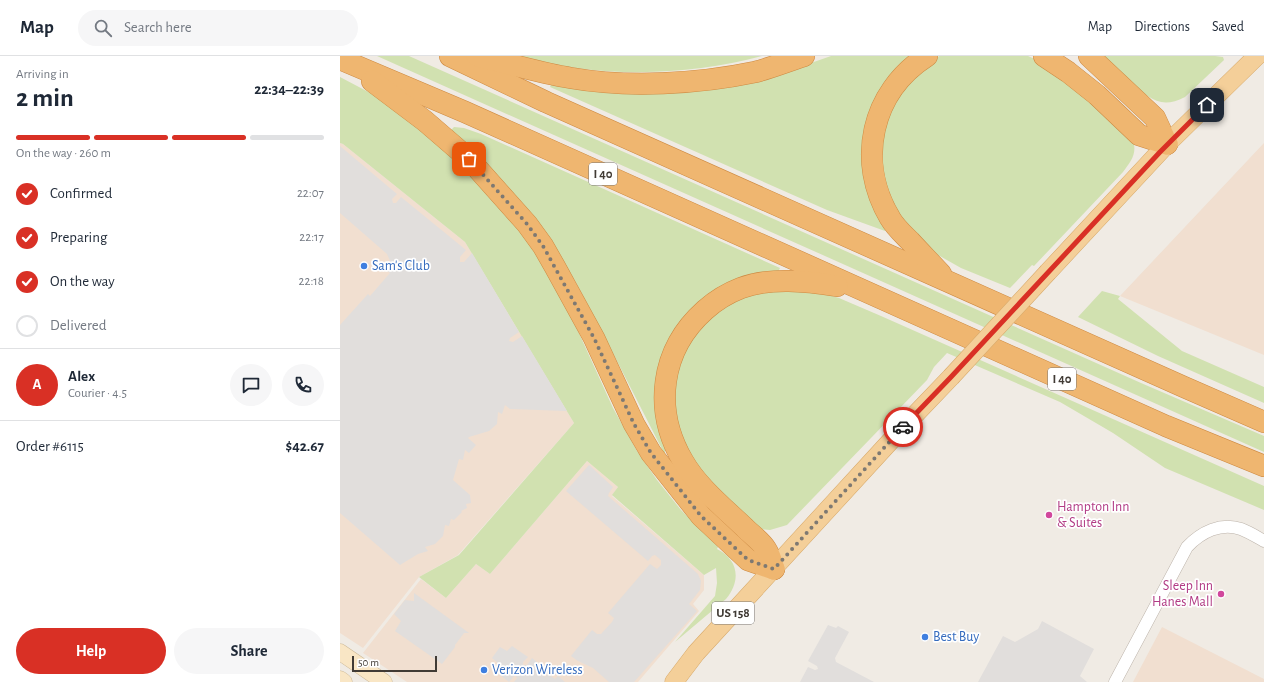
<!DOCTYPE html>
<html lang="en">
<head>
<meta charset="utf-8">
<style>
  :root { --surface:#fff; --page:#f6f6f7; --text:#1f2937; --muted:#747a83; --line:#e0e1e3; --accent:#d93025 }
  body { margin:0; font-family:"Alegreya Sans",sans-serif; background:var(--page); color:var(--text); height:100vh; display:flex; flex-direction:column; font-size:15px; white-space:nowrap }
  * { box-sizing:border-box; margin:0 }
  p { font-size:13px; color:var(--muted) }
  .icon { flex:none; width:22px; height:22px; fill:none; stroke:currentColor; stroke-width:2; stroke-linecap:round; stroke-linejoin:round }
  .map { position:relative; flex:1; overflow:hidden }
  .panel { display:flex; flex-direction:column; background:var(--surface); width:340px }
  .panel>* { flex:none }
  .scale { position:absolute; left:12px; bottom:10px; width:85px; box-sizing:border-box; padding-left:4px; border:2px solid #413b35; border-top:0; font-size:11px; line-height:14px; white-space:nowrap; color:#413b35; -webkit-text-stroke:3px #fff; paint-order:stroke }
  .pin { position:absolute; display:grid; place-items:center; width:34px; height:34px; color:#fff; margin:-17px; border-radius:8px; box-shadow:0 2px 6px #0006 }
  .courier { position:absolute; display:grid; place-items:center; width:40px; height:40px; margin:-20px; border:3px solid #d93025; border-radius:50%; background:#fff; color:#222; box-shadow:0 1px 5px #0007 }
  .summary em { font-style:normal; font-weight:700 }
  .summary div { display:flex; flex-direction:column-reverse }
  .summary { display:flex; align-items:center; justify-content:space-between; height:68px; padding:0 16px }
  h1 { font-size:26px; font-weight:700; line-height:30px }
  .bar { display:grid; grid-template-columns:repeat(4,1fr); gap:6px 4px; align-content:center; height:48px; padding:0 16px }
  .bar i { height:5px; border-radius:3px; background:var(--line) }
  .bar .on { background:var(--accent) }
  .bar p { grid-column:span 4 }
  .line { display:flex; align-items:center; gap:10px; padding:0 16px; border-top:1px solid var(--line) }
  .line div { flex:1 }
  .round { display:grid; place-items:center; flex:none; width:42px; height:42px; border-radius:21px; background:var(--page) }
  ol { padding:0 16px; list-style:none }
  li { display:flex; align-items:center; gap:12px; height:44px }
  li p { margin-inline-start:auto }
  li .icon { padding:4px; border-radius:50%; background:var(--accent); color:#fff; stroke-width:4 }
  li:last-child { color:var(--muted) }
  li i { width:22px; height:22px; border:2px solid var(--line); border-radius:50% }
  .cta { display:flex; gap:8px; margin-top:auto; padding:8px 16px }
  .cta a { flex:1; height:46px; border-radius:24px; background:var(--accent); color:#fff; font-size:16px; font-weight:700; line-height:46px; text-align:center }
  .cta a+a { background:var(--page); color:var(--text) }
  header { display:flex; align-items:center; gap:24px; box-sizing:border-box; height:56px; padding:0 20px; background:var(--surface); border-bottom:1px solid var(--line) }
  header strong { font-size:19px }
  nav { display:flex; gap:22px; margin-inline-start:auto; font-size:14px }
  .search { width:280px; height:36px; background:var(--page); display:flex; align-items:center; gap:10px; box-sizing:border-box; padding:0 14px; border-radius:22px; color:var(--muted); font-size:15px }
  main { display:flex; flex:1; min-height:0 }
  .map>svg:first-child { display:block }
</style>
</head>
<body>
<header>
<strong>Map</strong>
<div class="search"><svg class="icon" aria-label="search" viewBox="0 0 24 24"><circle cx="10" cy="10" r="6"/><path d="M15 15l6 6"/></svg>Search here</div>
<nav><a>Map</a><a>Directions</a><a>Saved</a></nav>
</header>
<main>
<section class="panel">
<div class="summary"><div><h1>2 min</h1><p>Arriving in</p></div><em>22:34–22:39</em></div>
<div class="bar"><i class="on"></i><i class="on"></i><i class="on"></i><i></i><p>On the way · 260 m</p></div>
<ol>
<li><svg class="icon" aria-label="check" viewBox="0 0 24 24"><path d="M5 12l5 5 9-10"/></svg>Confirmed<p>22:07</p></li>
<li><svg class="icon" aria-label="check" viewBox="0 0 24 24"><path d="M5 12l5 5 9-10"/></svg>Preparing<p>22:17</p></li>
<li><svg class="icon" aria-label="check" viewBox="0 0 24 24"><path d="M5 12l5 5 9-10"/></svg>On the way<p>22:18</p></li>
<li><i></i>Delivered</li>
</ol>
<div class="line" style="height:72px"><b class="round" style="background:var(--accent);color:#fff">A</b><div><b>Alex</b><p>Courier · 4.5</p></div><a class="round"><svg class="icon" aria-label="chat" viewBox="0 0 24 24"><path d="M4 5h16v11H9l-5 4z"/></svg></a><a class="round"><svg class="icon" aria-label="phone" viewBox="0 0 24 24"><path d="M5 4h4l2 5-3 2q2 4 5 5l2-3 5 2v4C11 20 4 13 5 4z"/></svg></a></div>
<div class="line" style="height:52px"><div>Order #6115</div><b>$42.67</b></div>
<div class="cta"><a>Help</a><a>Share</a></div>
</section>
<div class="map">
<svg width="924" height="626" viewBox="0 0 924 626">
  <rect width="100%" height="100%" fill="#f0ebe4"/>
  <g fill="#f1dfd0">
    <path d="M 0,87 L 3,88 L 125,186 L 234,367 L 118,499 L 79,521 L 23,592 L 0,577 Z"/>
    <path d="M 924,87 L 924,299 L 780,240 Z"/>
    <path d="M 247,405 L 278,431 L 272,440 L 364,519 L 364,534 L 353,548 L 359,555 L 298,626 L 67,626 L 23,597 L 81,523 L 106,542 L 136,508 L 150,518 Z"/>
    <path d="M 822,571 L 924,623 L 924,626 L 793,626 Z"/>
  </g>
  <g fill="#d1e1b0">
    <path d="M 37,0 L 69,0 L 801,327 L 924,380 L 924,396 Z"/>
    <path d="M 178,0 L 422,0 C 344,21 256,22 178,0 Z"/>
    <path d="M 491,0 L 575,0 L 539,44 L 546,170 L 545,175 L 487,154 L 210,31 L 213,25 L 448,15 Z"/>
    <path d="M 599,0 L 688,0 L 706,8 L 723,19 L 794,88 C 796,100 790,106 783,116 L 694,210 L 692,209 L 670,232 L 621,212 L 598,199 L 577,183 L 548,146 L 537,98 L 555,39 Z"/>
    <path d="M 762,0 L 875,0 L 883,1 L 884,4 L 845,41 C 820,54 809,42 790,25 C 781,17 772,8 762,0 Z"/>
    <path d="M 0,21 L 36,40 L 95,80 L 188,182 L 228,253 L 273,352 L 297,395 L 317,424 L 341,454 L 378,491 L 377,493 C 399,504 401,525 386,543 L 335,586 L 375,540 L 377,527 L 376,512 L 364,519 L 272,439 L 278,431 L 247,405 L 150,518 L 136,508 L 106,542 L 79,521 L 119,499 L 234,367 L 125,186 L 3,88 L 0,87 Z"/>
    <path d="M 114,71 L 124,72 L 141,78 L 440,212 L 437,218 L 335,276 L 328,392 L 325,393 L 325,399 L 258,268 L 234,223 L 209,185 L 111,74 Z"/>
    <path d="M 418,233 L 469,233 L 499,242 L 541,260 L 924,430 L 924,454 L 825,412 L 773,377 L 720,346 L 607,297 L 594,311 L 587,324 L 447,469 L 430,474 L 419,473 L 364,422 L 333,368 L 333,315 L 365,261 Z"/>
    <path d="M 762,235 L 780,240 L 778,243 L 842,295 L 924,331 L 924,347 L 818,300 L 738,261 Z"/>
  </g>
  <g fill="#e1dedc">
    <path d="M 0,90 L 57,138 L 52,143 L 53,147 L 56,147 L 61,141 L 126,194 L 120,201 L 120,206 L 124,206 L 132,197 L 179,276 L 170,282 L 169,285 L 173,286 L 182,280 L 227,355 L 170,353 L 165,349 L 162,358 L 158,356 L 157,368 L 149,375 L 129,381 L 128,382 L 136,389 L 129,397 L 125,394 L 123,404 L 119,403 L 113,424 L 130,439 L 131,447 L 126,448 L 127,452 L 121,455 L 122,456 L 114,464 L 111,463 L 109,470 L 105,469 L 103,480 L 95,488 L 85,491 L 88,495 L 78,498 L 60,509 L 0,457 L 0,269 L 28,238 L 30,240 L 50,217 L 45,213 L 51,207 L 47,198 L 0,157 Z"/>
    <path d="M 249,409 L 273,431 L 269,437 L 268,440 L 358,518 L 361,525 L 360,534 L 349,548 L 357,555 L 294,626 L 269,626 L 253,612 L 238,605 L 231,600 L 252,574 L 257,578 L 261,578 L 272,566 L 274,562 L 268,557 L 310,508 L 317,513 L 321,509 L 321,504 L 315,499 L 312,500 L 308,505 L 226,435 Z"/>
    <path d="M 74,537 L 129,577 L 124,577 L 115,589 L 115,591 L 102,608 L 55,575 L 61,565 L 54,558 L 65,544 L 74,545 Z"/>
    <path d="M 702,565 L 754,593 L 740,620 L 747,626 L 638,626 L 663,580 L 675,586 L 698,573 Z"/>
    <path d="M 488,569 L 496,572 L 498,570 L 509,576 L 495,602 L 496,606 L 534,626 L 460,626 L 468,611 L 475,614 L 478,613 L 477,610 L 468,605 Z"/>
    <path d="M 172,590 L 188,601 L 183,606 L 183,609 L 187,609 L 192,602 L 203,611 L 199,617 L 205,621 L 208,618 L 215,623 L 218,620 L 225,626 L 174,626 L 177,622 L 175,619 L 169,626 L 155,615 L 159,608 L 152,602 L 160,591 L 167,595 Z"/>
  </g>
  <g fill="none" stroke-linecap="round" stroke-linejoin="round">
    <defs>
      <path id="minor" d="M 775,626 L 847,491 C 861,476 881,466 901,473 C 909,476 917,481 924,485"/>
      <g id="secondary">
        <path d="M 0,596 L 44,626"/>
        <path d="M 0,623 L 4,626"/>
      </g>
      <g id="primary">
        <path d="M 708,216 L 827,88 L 917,0"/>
        <path d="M 334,626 L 356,597 L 567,367 L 611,321"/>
      </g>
      <g id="motorway">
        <path d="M 110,0 L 206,46 L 844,331 L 924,366"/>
        <path d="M 137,0 C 168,7 199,17 231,22 C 288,32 358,28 415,16 C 431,12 448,5 464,0"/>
        <path d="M 587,0 C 531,36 516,105 550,162 C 555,171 563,178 570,185 C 580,196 591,207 601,218"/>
        <path d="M 704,0 L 728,16 L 757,39 L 799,79 L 827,88"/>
        <path d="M 749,0 L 815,62 L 827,88"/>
        <path d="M 0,3 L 125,56 L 826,370 L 924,410"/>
        <path d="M 32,25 L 85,65 L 129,103 L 187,168 L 203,190 L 215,211 L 254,282 L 294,368 L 311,397 L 361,460 L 408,504 L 434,513"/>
        <path d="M 434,513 C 432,506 430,499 426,493 C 421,485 411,478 405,472 C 384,452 357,430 343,405 C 313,354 320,294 365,254 C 375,245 388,237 401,232 C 431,221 466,225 497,230"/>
      </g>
    </defs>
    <use href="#minor" stroke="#bdb4ab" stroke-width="13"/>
    <use href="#secondary" stroke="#ccb897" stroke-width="17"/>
    <use href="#primary" stroke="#d7aa6b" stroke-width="19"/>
    <use href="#motorway" stroke="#cd8941" stroke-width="22"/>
    <use href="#minor" stroke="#fff" stroke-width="12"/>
    <use href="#secondary" stroke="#f9e6c5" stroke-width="16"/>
    <use href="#primary" stroke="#f4cf99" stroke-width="18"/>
    <use href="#motorway" stroke="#efb670" stroke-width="21"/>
    <defs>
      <path id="primary-bridge" d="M 611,321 L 708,216"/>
    </defs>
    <use href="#primary-bridge" stroke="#d7aa6b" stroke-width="19" stroke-linecap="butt"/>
    <use href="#primary-bridge" stroke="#f4cf99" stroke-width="18"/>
  </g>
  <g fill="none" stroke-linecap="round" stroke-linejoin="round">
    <path stroke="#7e7972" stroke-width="4" stroke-dasharray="0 7.2" d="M 129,103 L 187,168 L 203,190 L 254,282 L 294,368 L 311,397 L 361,460 L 408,504 L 434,513 L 563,371"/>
    <path stroke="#d93025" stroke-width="5" d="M 563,371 L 611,321 L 820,96 L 867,49"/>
  </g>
  <g fill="#3f7fe0" stroke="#fff" stroke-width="1.5">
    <circle cx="24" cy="210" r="4"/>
    <circle cx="585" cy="581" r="4"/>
    <circle cx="144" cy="614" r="4"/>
  </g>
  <g fill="#d1479c" stroke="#fff" stroke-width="1.5">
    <circle cx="709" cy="459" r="4"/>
    <circle cx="881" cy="538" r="4"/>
  </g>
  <g text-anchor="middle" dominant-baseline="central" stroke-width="3.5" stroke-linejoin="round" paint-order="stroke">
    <g fill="#fff" stroke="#7a7672" stroke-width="1">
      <rect x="249" y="107" width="28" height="22" rx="3"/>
      <rect x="708" y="312" width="28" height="22" rx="3"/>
      <rect x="372" y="546" width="42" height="22" rx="3"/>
    </g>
    <g font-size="13" font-weight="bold" fill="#413b35">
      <text x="263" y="118">I 40</text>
      <text x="722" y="323">I 40</text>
      <text x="393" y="557">US 158</text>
    </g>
    <g font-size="14" fill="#366cbe" stroke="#fff" text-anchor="start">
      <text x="32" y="210">Sam's Club</text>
      <text x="593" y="581">Best Buy</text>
      <text x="152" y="614">Verizon Wireless</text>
    </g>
    <g font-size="14" fill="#b23c85" stroke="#fff" text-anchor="start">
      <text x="717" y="451">Hampton Inn<tspan x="717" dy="16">&amp; Suites</tspan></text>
      <text x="873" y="530" text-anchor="end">Sleep Inn<tspan x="873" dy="16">Hanes Mall</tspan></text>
    </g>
  </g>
</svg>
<div class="scale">50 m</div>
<div class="pin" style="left:129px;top:103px;background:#ea580c"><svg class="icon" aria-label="bag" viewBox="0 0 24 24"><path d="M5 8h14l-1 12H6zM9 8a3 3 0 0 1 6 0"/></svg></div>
<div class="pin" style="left:867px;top:49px;background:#1f2937"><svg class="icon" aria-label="home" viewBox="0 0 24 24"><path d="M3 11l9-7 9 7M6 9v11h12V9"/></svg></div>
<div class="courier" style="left:563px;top:371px"><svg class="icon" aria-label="car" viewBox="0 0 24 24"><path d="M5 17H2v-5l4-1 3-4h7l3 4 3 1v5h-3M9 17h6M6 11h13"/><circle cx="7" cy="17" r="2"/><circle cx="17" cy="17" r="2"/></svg></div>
</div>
</main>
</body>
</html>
